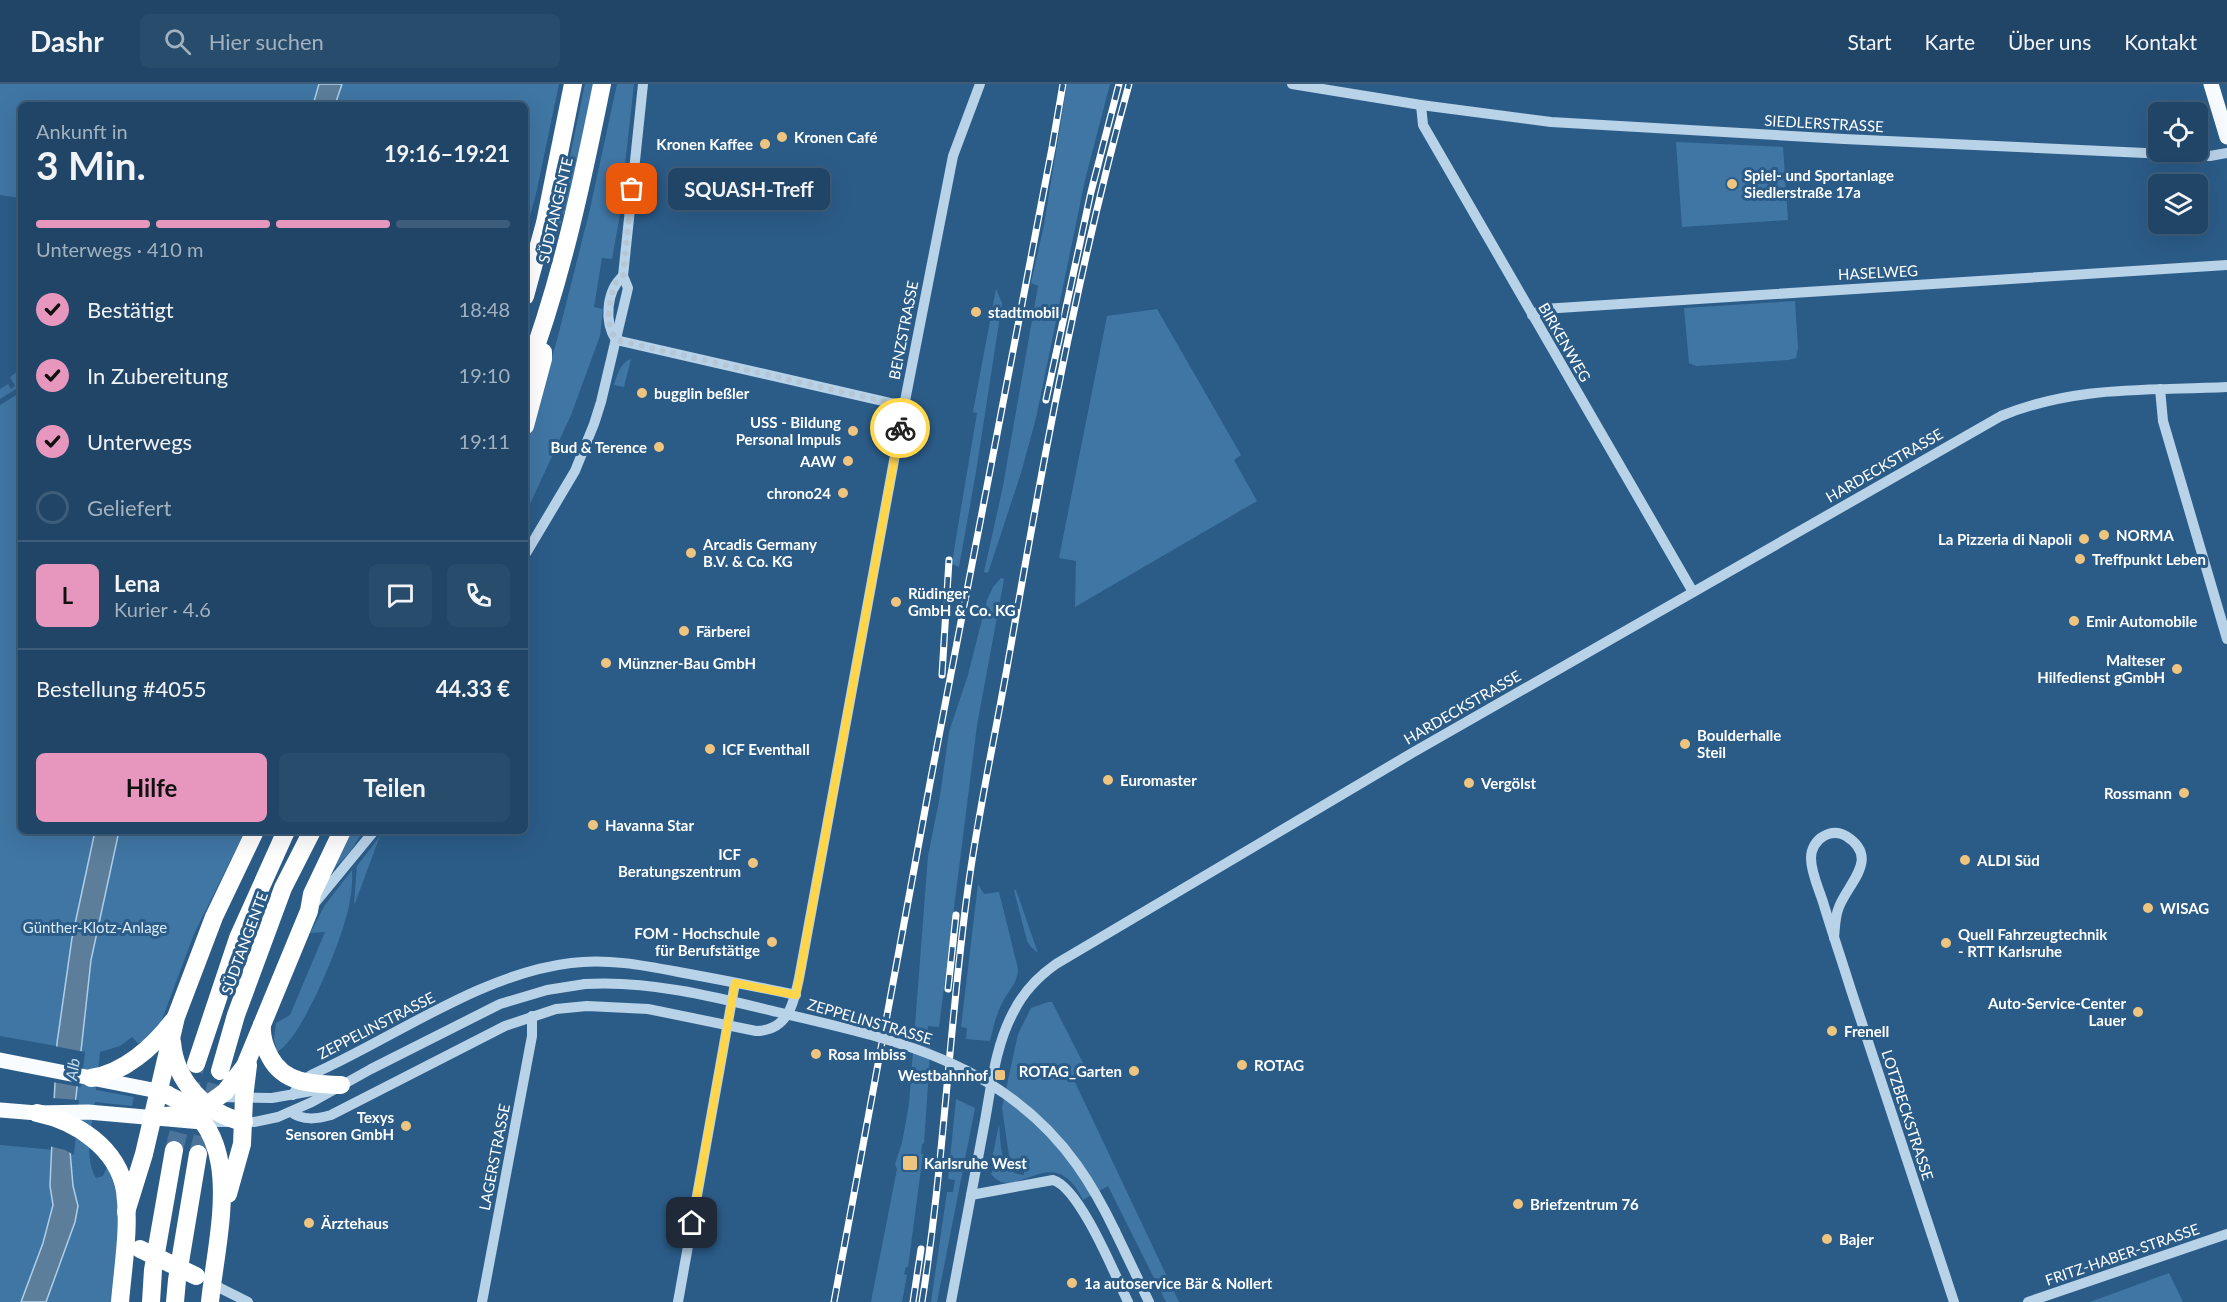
<!DOCTYPE html>
<html lang="de">
<head>
<meta charset="utf-8">
<style>
  :root { --surface:#204566; --page:#284c6c; --text:#f1f3f6; --muted:#a2b1bf; --line:#3d5d7a; --accent:#e797bd }
  body { margin:0; font-family:Lato,sans-serif; background:var(--page); color:var(--text); height:100vh; display:flex; flex-direction:column; font-size:22px; white-space:nowrap }
  * { box-sizing:border-box; margin:0 }
  p { font-size:20px; color:var(--muted) }
  .icon { flex:none; width:33px; height:33px; fill:none; stroke:currentColor; stroke-width:2; stroke-linecap:round; stroke-linejoin:round }
  .map { position:relative; flex:1; overflow:hidden }
  .panel { position:absolute; left:18px; top:18px; width:510px; height:732px; display:flex; flex-direction:column; background:var(--surface); border-radius:9px; box-shadow:0 6px 24px #0002,0 0 0 2px var(--line) }
  .panel>* { flex:none }
  .tools { position:absolute; left:2148px; top:18px; display:grid; gap:12px }
  .tools a { display:grid; place-items:center; width:60px; height:60px; border-radius:9px; background:var(--surface); box-shadow:0 6px 24px #0002,0 0 0 2px var(--line); font-size:30px }
  .pin { position:absolute; display:grid; place-items:center; width:51px; height:51px; color:#fff; margin:-26px; border-radius:12px; box-shadow:0 3px 9px #0006 }
  .courier { position:absolute; display:grid; place-items:center; width:60px; height:60px; margin:-30px; border:4px solid #ffd54a; border-radius:50%; background:#fff; color:#222; box-shadow:0 2px 8px #0007 }
  .bubble { position:absolute; height:42px; border-radius:9px; background:var(--surface); box-shadow:0 6px 24px #0002,0 0 0 2px var(--line); font-size:20px; font-weight:700; line-height:42px; text-align:center }
  .overview em { font-style:normal; font-weight:700 }
  .overview div { display:flex; flex-direction:column-reverse }
  .overview { display:flex; align-items:center; justify-content:space-between; height:102px; padding:0 18px }
  h1 { font-size:39px; font-weight:700; line-height:45px }
  .bar { display:grid; grid-template-columns:repeat(4,1fr); gap:9px 6px; align-content:center; height:72px; padding:0 18px }
  .bar i { height:8px; border-radius:4px; background:var(--line) }
  .bar .on { background:var(--accent) }
  .bar p { grid-column:span 4 }
  .line { display:flex; align-items:center; gap:15px; padding:0 18px; border-top:2px solid var(--line) }
  .line div { flex:1 }
  .round { display:grid; place-items:center; flex:none; width:63px; height:63px; border-radius:9px; background:var(--page) }
  ol { padding:0 18px; list-style:none }
  li { display:flex; align-items:center; gap:18px; height:66px }
  li p { margin-inline-start:auto }
  li .icon { padding:6px; border-radius:50%; background:var(--accent); color:#111; stroke-width:4 }
  li:last-child { color:var(--muted) }
  li i { width:33px; height:33px; border:3px solid var(--line); border-radius:50% }
  .cta { display:flex; gap:12px; margin-top:auto; padding:12px 18px }
  .cta a { flex:1; height:69px; border-radius:9px; background:var(--accent); color:#111; font-size:24px; font-weight:700; line-height:69px; text-align:center }
  .cta a+a { background:var(--page); color:var(--text) }
  header { display:flex; align-items:center; gap:36px; box-sizing:border-box; height:84px; padding:0 30px; background:var(--surface); border-bottom:2px solid var(--line) }
  header strong { font-size:28px }
  nav { display:flex; gap:33px; margin-inline-start:auto; font-size:21px }
  .search { width:420px; height:54px; background:var(--page); display:flex; align-items:center; gap:15px; box-sizing:border-box; padding:0 21px; border-radius:9px; color:var(--muted); font-size:22px }
  .map>svg:first-child { display:block }
</style>
</head>
<body>
<header>
<strong>Dashr</strong>
<div class="search"><svg class="icon" aria-label="search" viewBox="0 0 24 24"><circle cx="10" cy="10" r="6"/><path d="M15 15l6 6"/></svg>Hier suchen</div>
<nav><a>Start</a><a>Karte</a><a>Über uns</a><a>Kontakt</a></nav>
</header>
<div class="map">
<svg width="2227" height="1218" viewBox="0 0 2227 1218">
  <rect width="100%" height="100%" fill="#2b5c88"/>
  <g fill="#4076a4">
    <path d="M 0,0 L 559,0 L 536,110 L 525,151 L 525,21 L 21,21 L 21,114 L 0,111 Z"/>
    <path d="M 585,0 L 593,0 C 588,25 568,135 556,149 L 560,111 L 567,87 Z"/>
    <path d="M 617,0 L 634,0 L 625,81 L 615,81 L 611,123 L 621,125 L 612,175 L 602,174 L 594,223 L 603,225 L 600,252 L 571,331 L 525,431 L 525,367 L 557,256 L 590,125 Z"/>
    <path d="M 1067,0 L 1110,0 L 1085,96 L 1036,334 L 1021,389 L 988,489 L 984,488 L 1003,402 L 1038,202 L 1031,199 L 1044,141 Z"/>
    <path d="M 1676,58 L 1783,63 L 1788,136 L 1682,143 Z"/>
    <path d="M 996,205 L 1002,219 L 976,388 L 959,483 L 952,480 L 955,460 L 977,329 L 973,328 Z"/>
    <path d="M 1795,217 L 1798,264 L 1796,274 L 1788,276 L 1696,282 L 1689,279 L 1684,224 Z"/>
    <path d="M 1157,225 L 1241,371 L 1234,376 L 1257,417 L 1075,523 L 1076,477 L 1059,474 L 1107,232 Z"/>
    <path d="M 631,275 L 624,303 L 614,301 C 617,291 620,279 631,275 Z"/>
    <path d="M 21,285 L 21,302 L 0,315 L 0,305 L 8,300 L 11,305 L 15,302 L 10,293 Z"/>
    <path d="M 21,308 L 21,747 L 245,747 L 194,850 L 161,938 L 144,965 L 132,953 L 120,962 L 100,968 L 96,1006 L 134,1013 L 132,1022 L 95,1018 C 92,1043 83,1071 96,1094 L 103,1092 L 107,1083 C 128,1123 116,1175 113,1218 L 0,1218 L 0,1061 L 55,1066 L 73,965 L 0,952 L 0,321 Z"/>
    <path d="M 1001,494 L 1004,495 L 1003,501 L 977,641 L 939,943 L 928,942 L 927,954 L 931,956 L 924,1059 L 922,1060 L 921,1070 L 923,1070 L 908,1183 L 906,1183 L 904,1190 L 907,1191 L 902,1218 L 871,1218 L 897,1085 L 895,1080 L 902,1059 L 909,1020 L 928,772 L 940,712 L 949,648 L 968,591 L 987,516 L 993,503 Z"/>
    <path d="M 348,747 L 363,747 L 350,768 L 332,787 Z"/>
    <path d="M 380,752 L 355,819 L 354,819 L 357,782 Z"/>
    <path d="M 352,786 C 353,803 350,821 345,837 C 337,866 302,954 277,968 L 274,955 L 276,939 L 290,931 L 325,848 L 310,849 L 325,821 Z"/>
    <path d="M 978,800 L 984,810 L 999,808 L 1018,885 C 1018,899 1008,907 1002,919 C 996,931 993,944 990,957 L 966,955 L 967,944 L 961,943 Z"/>
    <path d="M 1014,806 L 1016,806 L 1038,869 L 1031,863 L 1027,857 Z"/>
    <path d="M 1048,918 L 1052,918 L 1085,983 L 1073,994 L 1179,1218 L 1166,1218 L 1108,1102 L 1083,1116 C 1052,1053 1016,1122 991,1090 L 994,1084 L 992,1075 L 999,1040 C 1001,1058 999,1091 1024,1091 L 1024,1086 L 1015,1082 L 1009,1072 L 1002,1024 L 1018,950 L 1031,924 Z"/>
    <path d="M 956,1015 L 975,1024 L 937,1218 L 931,1218 L 947,1108 L 953,1108 L 955,1096 L 948,1095 Z"/>
    <path d="M 2169,1189 L 2183,1218 L 2090,1218 Z"/>
  </g>
  <g fill="#5c7e9b" stroke="#adcee8" stroke-width="1.5">
    <path d="M 319,0 L 342,0 L 335,21 L 313,21 Z"/>
    <path d="M 95,747 L 119,747 L 91,876 L 70,1067 L 73,1102 L 78,1122 L 75,1138 L 46,1218 L 21,1218 L 43,1159 L 53,1121 L 50,1102 L 51,1078 L 57,959 L 72,854 Z"/>
  </g>
  <g fill="#2b5c88">
    <path d="M 54,962 L 85,968 L 81,1003 L 52,998 Z"/>
    <path d="M 52,1014 L 79,1016 L 74,1071 L 65,1066 L 49,1062 Z"/>
  </g>
  <g fill="none" stroke-linecap="round" stroke-linejoin="round">
    <g stroke="#4b749a" stroke-width="18" stroke-dasharray="18 9" stroke-linecap="butt">
      <path d="M 174,1066 L 196,980"/>
      <path d="M 198,1070 L 220,987"/>
    </g>
    <g stroke="#b8d2e8" stroke-width="10">
      <path d="M 1292,0 L 1421,21 L 1551,38 L 1844,55 L 2210,72 L 2227,69"/>
      <path d="M 1421,21 L 1423,41 L 1693,508"/>
      <path d="M 1532,231 L 1543,225 L 2227,181"/>
      <path d="M 616,256 L 904,322"/>
      <path d="M 616,256 C 604,238 606,207 623,192"/>
      <path d="M 2160,305 L 2163,337 L 2227,555"/>
      <path d="M 525,471 L 575,387 L 594,340 L 601,318 L 628,204 L 623,192 L 643,0"/>
      <path d="M 314,820 L 374,747"/>
      <path d="M 1834,854 C 1835,844 1835,832 1839,823 C 1848,799 1881,774 1846,752 C 1839,748 1831,748 1824,752 C 1816,756 1811,765 1811,774 C 1811,789 1819,805 1823,818 C 1832,848 1842,877 1851,906 L 1954,1218"/>
      <path d="M 293,1011 L 300,998 L 313,990 C 396,953 480,890 571,879 C 609,874 647,882 684,889 C 722,896 759,903 796,911"/>
      <path d="M 219,1013 L 272,1014 L 323,1005"/>
      <path d="M 291,1028 C 303,1037 317,1035 331,1031 L 505,942 L 556,925 L 587,922 L 648,925 L 756,947 C 789,947 795,916 800,889 L 904,322 L 953,72 L 980,0"/>
      <path d="M 202,1038 L 254,1038 L 278,1033 L 312,1018 L 371,985 L 500,920 L 547,906 L 585,900"/>
      <path d="M 971,1111 L 1053,1096 C 1080,1104 1115,1191 1128,1218"/>
      <path d="M 1115,1147 L 1149,1218"/>
      <path d="M 212,1200 L 248,1218"/>
      <path d="M 482,1218 L 532,952 L 532,932"/>
      <path d="M 678,1218 L 735,899"/>
      <path d="M 951,1218 C 962,1159 973,1101 984,1042 C 991,1005 995,961 1014,927 C 1024,907 1039,892 1056,880 L 1412,669 L 2001,332 C 2077,301 2146,307 2227,303"/>
      <path d="M 2028,1218 L 2227,1150"/>
    </g>
    <g stroke="#f9fcfe" stroke-width="15">
      <path d="M 2211,0 L 2227,53"/>
      <path d="M 0,976 L 168,1009"/>
      <path d="M 0,1026 L 37,1029 L 88,1028 L 202,1038"/>
    </g>
    <g stroke="#fff" stroke-width="18">
      <path d="M 525,212 L 545,139 L 573,0"/>
      <path d="M 525,293 C 561,198 582,99 602,0"/>
      <path d="M 525,342 L 543,275 L 543,268"/>
      <path d="M 262,941 C 261,953 264,962 270,973 C 284,1000 313,1000 341,1001"/>
      <path d="M 172,958 C 175,997 206,1030 244,1038"/>
      <path d="M 196,980 L 238,854 L 286,747"/>
      <path d="M 220,987 L 236,931 L 283,804 L 312,747"/>
      <path d="M 91,994 C 124,989 153,963 173,937"/>
      <path d="M 159,1008 C 251,1038 217,1147 210,1218"/>
      <path d="M 207,1021 L 225,1008 L 245,982 L 309,827 L 312,810 L 342,747"/>
      <path d="M 37,1029 C 76,1037 118,1064 125,1107 C 130,1143 123,1182 120,1218"/>
      <path d="M 152,1033 L 177,1031 L 199,1024"/>
      <path d="M 228,1110 L 242,1060 L 244,1014 L 248,981"/>
      <path d="M 126,1128 L 144,1070 L 176,933 L 214,833 L 255,747"/>
      <path d="M 151,1218 L 153,1186 L 174,1066"/>
      <path d="M 175,1218 L 177,1196 L 198,1070"/>
    </g>
    <defs>
      <g id="rail">
        <path d="M 1046,316 L 1091,108 L 1119,0"/>
        <path d="M 942,591 L 949,476"/>
        <path d="M 948,905 L 956,831"/>
        <path d="M 834,1218 L 930,699 L 1052,64 L 1063,0"/>
        <path d="M 913,1218 L 921,1165"/>
        <path d="M 922,1218 C 944,1081 949,942 968,804 C 978,730 994,657 1007,584 C 1041,388 1076,192 1129,0"/>
      </g>
    </defs>
    <use href="#rail" stroke="#fff" stroke-width="7"/>
    <use href="#rail" stroke="#2b5c88" stroke-width="4.5" stroke-dasharray="14" stroke-linecap="butt"/>
    <path stroke="#b8d2e8" stroke-width="10" d="M 585,900 C 649,896 716,913 777,928 C 893,955 1003,977 1077,1081 C 1092,1102 1104,1124 1115,1147"/>
    <path stroke="#fff" stroke-width="18" d="M 140,1165 L 196,1192"/>
  </g>
  <g fill="none" stroke-linecap="round" stroke-linejoin="round">
    <path stroke="#b5c6d5" stroke-width="6" stroke-dasharray="0 10.8" d="M 632,105 L 623,192 L 614,200 C 610,220 604,238 616,256 L 904,322 L 900,344"/>
    <path stroke="#ffd54a" stroke-width="8" d="M 692,1139 L 735,899 L 796,911 L 900,344"/>
  </g>
  <g fill="#eec47f" stroke="#2b5c88" stroke-width="2">
    <circle cx="782" cy="53" r="6"/>
    <circle cx="765" cy="60" r="6"/>
    <circle cx="1732" cy="100" r="6"/>
    <circle cx="976" cy="228" r="6"/>
    <circle cx="642" cy="309" r="6"/>
    <circle cx="853" cy="347" r="6"/>
    <circle cx="659" cy="363" r="6"/>
    <circle cx="848" cy="377" r="6"/>
    <circle cx="843" cy="409" r="6"/>
    <circle cx="2104" cy="451" r="6"/>
    <circle cx="2084" cy="455" r="6"/>
    <circle cx="691" cy="469" r="6"/>
    <circle cx="2080" cy="475" r="6"/>
    <circle cx="896" cy="518" r="6"/>
    <circle cx="2074" cy="537" r="6"/>
    <circle cx="684" cy="547" r="6"/>
    <circle cx="606" cy="579" r="6"/>
    <circle cx="2177" cy="585" r="6"/>
    <circle cx="1685" cy="660" r="6"/>
    <circle cx="710" cy="665" r="6"/>
    <circle cx="1108" cy="696" r="6"/>
    <circle cx="1469" cy="699" r="6"/>
    <circle cx="2184" cy="709" r="6"/>
    <circle cx="593" cy="741" r="6"/>
    <circle cx="1965" cy="776" r="6"/>
    <circle cx="753" cy="779" r="6"/>
    <circle cx="2148" cy="824" r="6"/>
    <circle cx="772" cy="858" r="6"/>
    <circle cx="1946" cy="859" r="6"/>
    <circle cx="2138" cy="928" r="6"/>
    <circle cx="1832" cy="947" r="6"/>
    <circle cx="816" cy="970" r="6"/>
    <circle cx="1242" cy="981" r="6"/>
    <circle cx="1134" cy="987" r="6"/>
    <rect x="994" y="985" width="12" height="12" rx="3"/>
    <circle cx="406" cy="1042" r="6"/>
    <rect x="902" y="1071" width="16" height="16" rx="3"/>
    <circle cx="1518" cy="1120" r="6"/>
    <circle cx="309" cy="1139" r="6"/>
    <circle cx="1827" cy="1155" r="6"/>
    <circle cx="1072" cy="1199" r="6"/>
  </g>
  <g text-anchor="middle" dominant-baseline="central" stroke-width="6" stroke-linejoin="round" paint-order="stroke">
    <g font-size="15" fill="#fff" stroke="#2b5c88">
      <text transform="translate(1824 39) rotate(3)">SIEDLERSTRASSE</text>
      <text transform="translate(555 126) rotate(-77)">SÜDTANGENTE</text>
      <text transform="translate(1878 188) rotate(-3)">HASELWEG</text>
      <text transform="translate(903 246) rotate(-79)">BENZSTRASSE</text>
      <text transform="translate(1565 258) rotate(60)">BIRKENWEG</text>
      <text transform="translate(1884 381) rotate(-30)">HARDECKSTRASSE</text>
      <text transform="translate(1462 623) rotate(-30)">HARDECKSTRASSE</text>
      <text transform="translate(244 859) rotate(-70)">SÜDTANGENTE</text>
      <text transform="translate(870 937) rotate(16)">ZEPPELINSTRASSE</text>
      <text transform="translate(376 941) rotate(-27)">ZEPPELINSTRASSE</text>
      <text transform="translate(1908 1031) rotate(72)">LOTZBECKSTRASSE</text>
      <text transform="translate(494 1073) rotate(-79)">LAGERSTRASSE</text>
      <text transform="translate(2122 1170) rotate(-19)">FRITZ-HABER-STRASSE</text>
    </g>
    <g font-size="15" font-weight="bold" fill="#fff" stroke="#2b5c88" text-anchor="start">
      <text x="794" y="53">Kronen Café</text>
      <text x="753" y="60" text-anchor="end">Kronen Kaffee</text>
      <text x="1744" y="91">Spiel- und Sportanlage<tspan x="1744" dy="17">Siedlerstraße 17a</tspan></text>
      <text x="988" y="228">stadtmobil</text>
      <text x="654" y="309">bugglin beßler</text>
      <text x="841" y="338" text-anchor="end">USS - Bildung<tspan x="841" dy="17">Personal Impuls</tspan></text>
      <text x="647" y="363" text-anchor="end">Bud &amp; Terence</text>
      <text x="836" y="377" text-anchor="end">AAW</text>
      <text x="831" y="409" text-anchor="end">chrono24</text>
      <text x="2116" y="451">NORMA</text>
      <text x="2072" y="455" text-anchor="end">La Pizzeria di Napoli</text>
      <text x="703" y="460">Arcadis Germany<tspan x="703" dy="17">B.V. &amp; Co. KG</tspan></text>
      <text x="2092" y="475">Treffpunkt Leben</text>
      <text x="908" y="509">Rüdinger<tspan x="908" dy="17">GmbH &amp; Co. KG</tspan></text>
      <text x="2086" y="537">Emir Automobile</text>
      <text x="696" y="547">Färberei</text>
      <text x="2165" y="576" text-anchor="end">Malteser<tspan x="2165" dy="17">Hilfedienst gGmbH</tspan></text>
      <text x="618" y="579">Münzner-Bau GmbH</text>
      <text x="1697" y="651">Boulderhalle<tspan x="1697" dy="17">Steil</tspan></text>
      <text x="722" y="665">ICF Eventhall</text>
      <text x="1120" y="696">Euromaster</text>
      <text x="1481" y="699">Vergölst</text>
      <text x="2172" y="709" text-anchor="end">Rossmann</text>
      <text x="605" y="741">Havanna Star</text>
      <text x="741" y="770" text-anchor="end">ICF<tspan x="741" dy="17">Beratungszentrum</tspan></text>
      <text x="1977" y="776">ALDI Süd</text>
      <text x="2160" y="824">WISAG</text>
      <text x="760" y="849" text-anchor="end">FOM - Hochschule<tspan x="760" dy="17">für Berufstätige</tspan></text>
      <text x="1958" y="850">Quell Fahrzeugtechnik<tspan x="1958" dy="17">- RTT Karlsruhe</tspan></text>
      <text x="2126" y="919" text-anchor="end">Auto-Service-Center<tspan x="2126" dy="17">Lauer</tspan></text>
      <text x="1844" y="947">Frenell</text>
      <text x="828" y="970">Rosa Imbiss</text>
      <text x="1254" y="981">ROTAG</text>
      <text x="1122" y="987" text-anchor="end">ROTAG_Garten</text>
      <text x="988" y="991" text-anchor="end">Westbahnhof</text>
      <text x="394" y="1033" text-anchor="end">Texys<tspan x="394" dy="17">Sensoren GmbH</tspan></text>
      <text x="924" y="1079">Karlsruhe West</text>
      <text x="1530" y="1120">Briefzentrum 76</text>
      <text x="321" y="1139">Ärztehaus</text>
      <text x="1839" y="1155">Bajer</text>
      <text x="1084" y="1199">1a autoservice Bär &amp; Nollert</text>
    </g>
    <g font-size="15" fill="#dbeaf7" stroke="#2b5c88">
      <text x="95" y="843">Günther-Klotz-Anlage</text>
    </g>
    <g font-size="16" font-style="italic" fill="#c3dcef" stroke="#2b5c88">
      <text transform="translate(72 985) rotate(-81)">Alb</text>
    </g>
  </g>
</svg>
<div class="tools">
<a><svg class="icon" aria-label="locate" viewBox="0 0 24 24"><circle cx="12" cy="12" r="6"/><path d="M12 2v4M12 18v4M2 12h4M18 12h4"/></svg></a>
<a><svg class="icon" aria-label="layers" viewBox="0 0 24 24"><path d="M12 4l9 5-9 5-9-5zM3 14l9 5 9-5"/></svg></a>
</div>
<div class="pin" style="left:632px;top:105px;background:#ea580c"><svg class="icon" aria-label="bag" viewBox="0 0 24 24"><path d="M5 8h14l-1 12H6zM9 8a3 3 0 0 1 6 0"/></svg></div>
<div class="pin" style="left:692px;top:1139px;background:#1f2937"><svg class="icon" aria-label="home" viewBox="0 0 24 24"><path d="M3 11l9-7 9 7M6 9v11h12V9"/></svg></div>
<div class="courier" style="left:900px;top:344px"><svg class="icon" aria-label="bike" viewBox="0 0 24 24"><circle cx="6" cy="16" r="4"/><circle cx="18" cy="16" r="4"/><path d="M6 16l4-8h5l3 8M10 8l3 8H6M13 5h3"/></svg></div>
<div class="bubble" style="left:668px;top:84px;width:162px">SQUASH-Treff</div>
<section class="panel">
<div class="overview"><div><h1>3 Min.</h1><p>Ankunft in</p></div><em>19:16–19:21</em></div>
<div class="bar"><i class="on"></i><i class="on"></i><i class="on"></i><i></i><p>Unterwegs · 410 m</p></div>
<ol>
<li><svg class="icon" aria-label="check" viewBox="0 0 24 24"><path d="M5 12l5 5 9-10"/></svg>Bestätigt<p>18:48</p></li>
<li><svg class="icon" aria-label="check" viewBox="0 0 24 24"><path d="M5 12l5 5 9-10"/></svg>In Zubereitung<p>19:10</p></li>
<li><svg class="icon" aria-label="check" viewBox="0 0 24 24"><path d="M5 12l5 5 9-10"/></svg>Unterwegs<p>19:11</p></li>
<li><i></i>Geliefert</li>
</ol>
<div class="line" style="height:108px"><b class="round" style="background:var(--accent);color:#111">L</b><div><b>Lena</b><p>Kurier · 4.6</p></div><a class="round"><svg class="icon" aria-label="chat" viewBox="0 0 24 24"><path d="M4 5h16v11H9l-5 4z"/></svg></a><a class="round"><svg class="icon" aria-label="phone" viewBox="0 0 24 24"><path d="M5 4h4l2 5-3 2q2 4 5 5l2-3 5 2v4C11 20 4 13 5 4z"/></svg></a></div>
<div class="line" style="height:78px"><div>Bestellung #4055</div><b>44.33 €</b></div>
<div class="cta"><a>Hilfe</a><a>Teilen</a></div>
</section>
</div>
</body>
</html>
